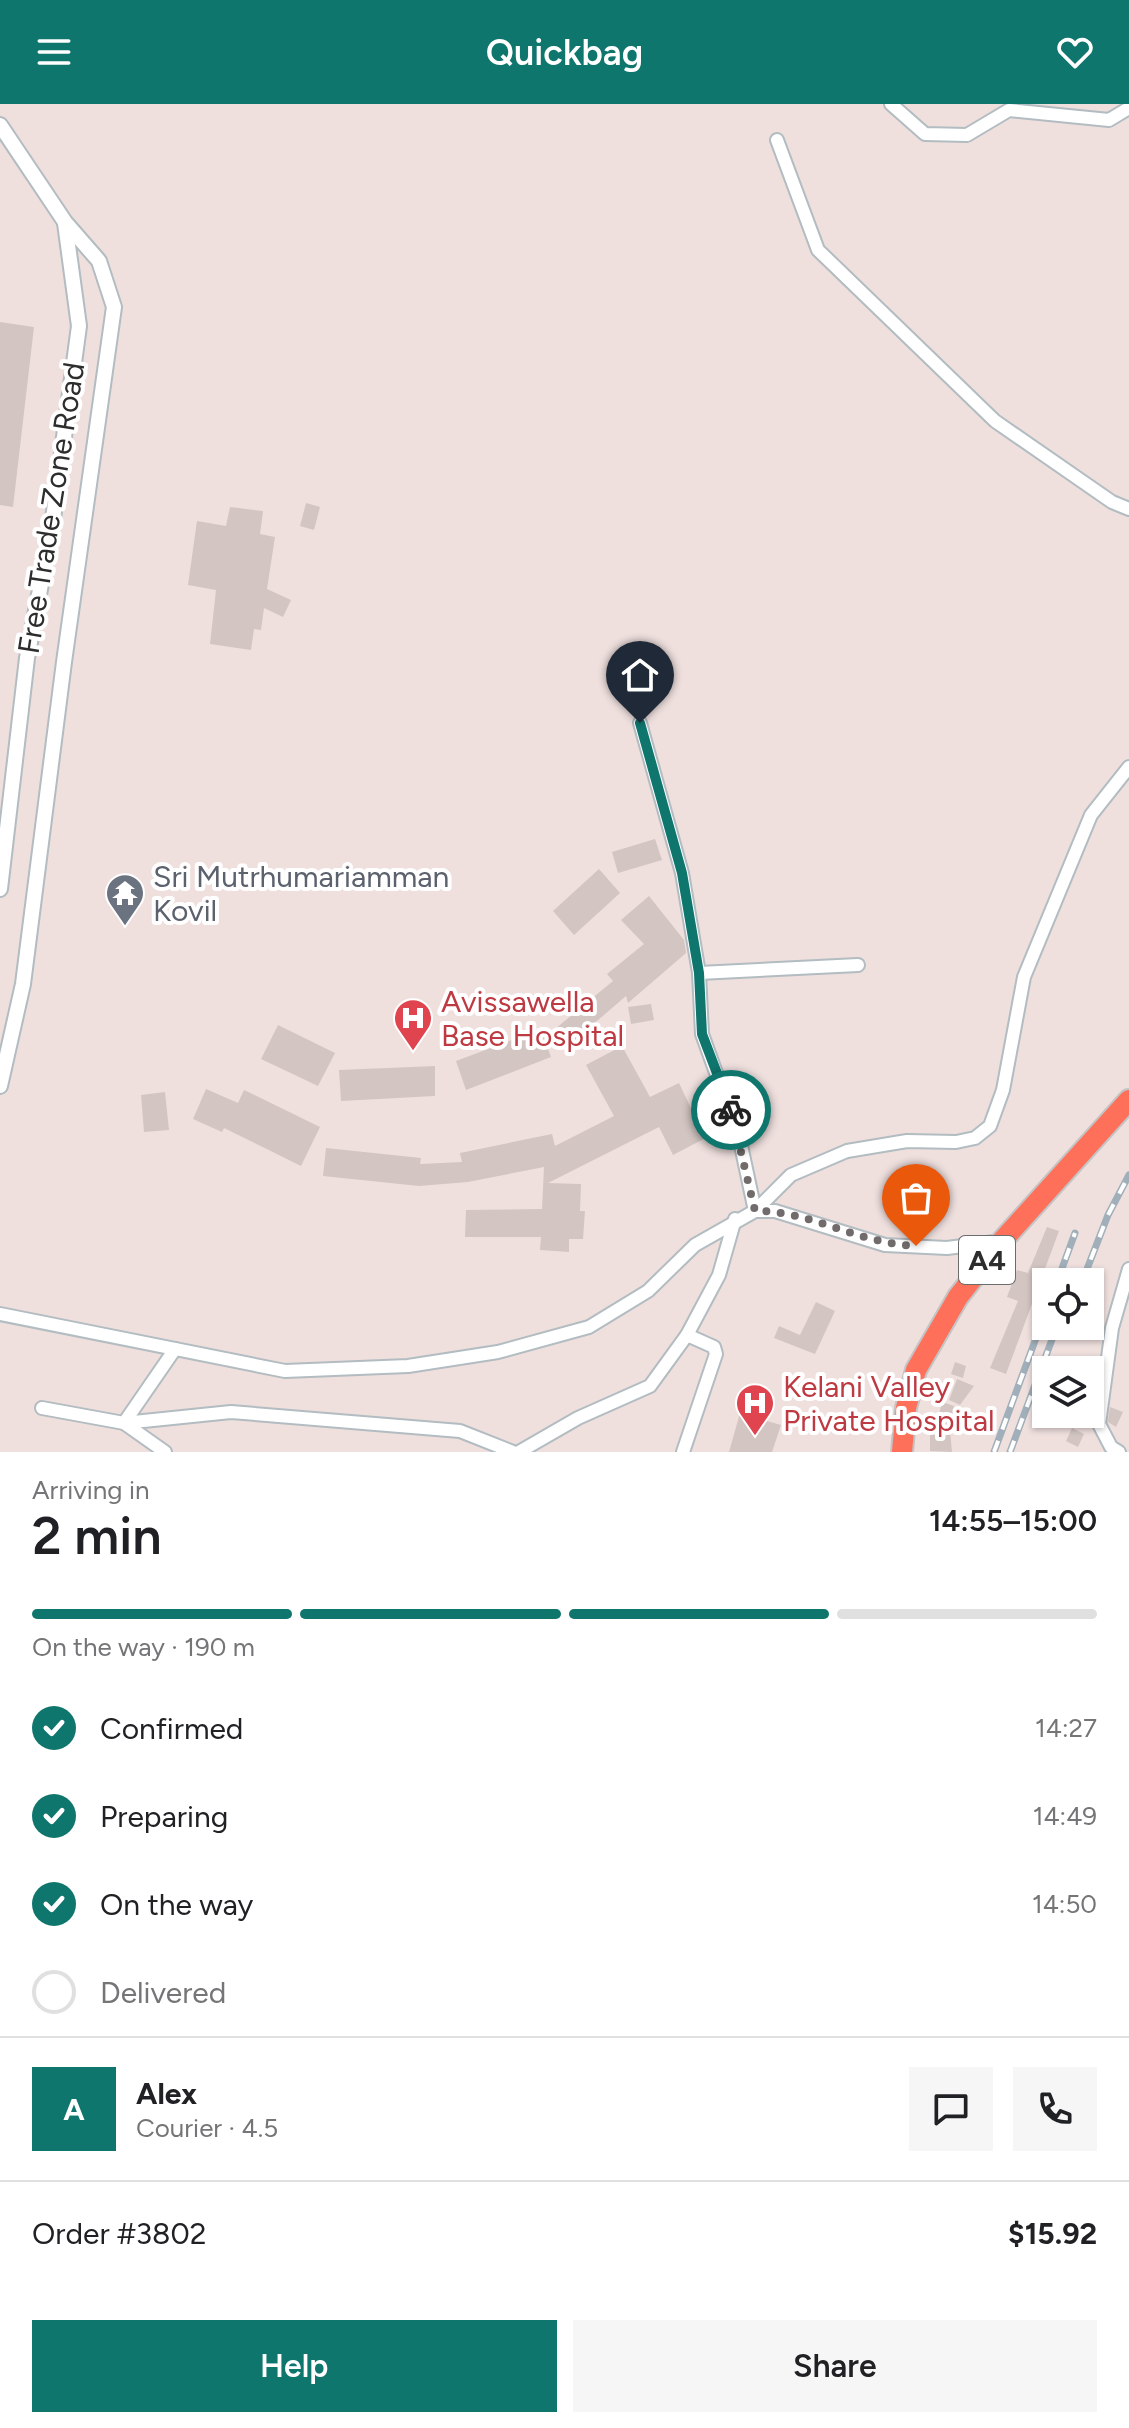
<!DOCTYPE html>
<html lang="en">
<head>
<meta charset="utf-8">
<style>
  :root { --surface:#fff; --page:#f6f6f6; --text:#202124; --muted:#757577; --line:#e0e0e0; --accent:#0f766e }
  body { margin:0; font-family:Figtree,sans-serif; background:var(--page); color:var(--text); height:100vh; display:flex; flex-direction:column; font-size:30px; white-space:nowrap }
  * { box-sizing:border-box; margin:0 }
  p { font-size:26px; color:var(--muted) }
  .icon { flex:none; width:44px; height:44px; fill:none; stroke:currentColor; stroke-width:2; stroke-linecap:round; stroke-linejoin:round }
  .map { position:relative; height:1348px; overflow:hidden }
  .side { display:flex; flex-direction:column; background:var(--surface); flex:1 }
  .side>* { flex:none }
  .controls { position:absolute; left:1032px; top:1164px; display:grid; gap:16px }
  .controls a { display:grid; place-items:center; width:72px; height:72px; border-radius:0px; background:var(--surface); box-shadow:0 2px 6px #0004; font-size:40px }
  .pin { position:absolute; display:grid; place-items:center; width:68px; height:68px; color:#fff; margin:-82px -34px; border-radius:50% 50% 50% 0; rotate:-45deg; box-shadow:0 0 8px #0007 }
  .pin .icon { rotate:45deg }
  .courier { position:absolute; display:grid; place-items:center; width:80px; height:80px; margin:-40px; border:6px solid #0f766e; border-radius:50%; background:#fff; color:#222; box-shadow:0 2px 10px #0007 }
  .head em { font-style:normal; font-weight:600 }
  .head div { display:flex; flex-direction:column-reverse }
  .head { display:flex; align-items:center; justify-content:space-between; height:136px; padding:0 32px }
  h1 { font-size:52px; font-weight:600; line-height:60px }
  .bar { display:grid; grid-template-columns:repeat(4,1fr); gap:12px 8px; align-content:center; height:96px; padding:0 32px }
  .bar i { height:10px; border-radius:6px; background:var(--line) }
  .bar .current { background:var(--accent) }
  .bar p { grid-column:span 4 }
  .line { display:flex; align-items:center; gap:20px; padding:0 32px; border-top:2px solid var(--line) }
  .line div { flex:1 }
  .round { display:grid; place-items:center; flex:none; width:84px; height:84px; border-radius:0px; background:var(--page) }
  ol { padding:0 32px; list-style:none }
  li { display:flex; align-items:center; gap:24px; height:88px }
  li p { margin-inline-start:auto }
  li .icon { padding:8px; border-radius:50%; background:var(--accent); color:#fff; stroke-width:4 }
  li:last-child { color:var(--muted) }
  li i { width:44px; height:44px; border:4px solid var(--line); border-radius:50% }
  .cta { display:flex; gap:16px; margin-top:auto; padding:16px 32px }
  .cta a { flex:1; height:92px; border-radius:0px; background:var(--accent); color:#fff; font-size:32px; font-weight:600; line-height:92px; text-align:center }
  .cta a+a { background:var(--page); color:var(--text) }
  header { display:flex; justify-content:space-between; align-items:center; height:104px; padding:0 32px; background:var(--accent); color:#fff; font-size:36px; font-weight:600 }
  .map>svg:first-child { display:block }
</style>
</head>
<body>
<header><svg class="icon" aria-label="menu" viewBox="0 0 24 24"><path d="M4 6h16M4 12h16M4 18h16"/></svg>Quickbag<svg class="icon" aria-label="heart" viewBox="0 0 24 24"><path d="M12 20l-8-8c-3-5 5-10 8-4 3-6 11-1 8 4z"/></svg></header>
<div class="map">
<svg width="1129" height="1348" viewBox="0 0 1129 1348">
  <rect width="100%" height="100%" fill="#efe0de"/>
  <g fill="#d2c5c2">
    <path d="M 0,218 L 34,223 L 13,403 L 0,401 Z"/>
    <path d="M 306,399 L 320,403 L 314,426 L 300,422 Z"/>
    <path d="M 230,403 L 263,407 L 260,430 L 275,433 L 267,485 L 291,496 L 283,513 L 264,504 L 261,526 L 254,525 L 251,546 L 210,540 L 216,486 L 188,481 L 197,417 L 226,422 Z"/>
    <path d="M 655,735 L 662,756 L 618,769 L 612,748 Z"/>
    <path d="M 599,765 L 620,789 L 574,831 L 553,807 Z"/>
    <path d="M 649,792 L 684,836 L 686,849 L 628,899 L 626,892 L 569,941 L 555,925 L 613,877 L 607,870 L 644,840 L 621,816 Z"/>
    <path d="M 651,900 L 654,916 L 631,920 L 628,903 Z"/>
    <path d="M 278,921 L 335,949 L 318,982 L 261,955 Z"/>
    <path d="M 541,925 L 551,953 L 466,986 L 456,957 Z"/>
    <path d="M 622,942 L 650,993 L 679,979 L 697,1017 L 709,1011 L 717,1028 L 673,1051 L 659,1023 L 548,1079 L 581,1080 L 580,1107 L 585,1107 L 583,1135 L 569,1135 L 569,1148 L 540,1146 L 541,1133 L 465,1133 L 466,1106 L 542,1105 L 544,1063 L 468,1078 L 419,1082 L 323,1072 L 326,1044 L 421,1054 L 420,1060 L 462,1058 L 460,1049 L 552,1030 L 555,1042 L 614,1012 L 586,961 Z"/>
    <path d="M 435,962 L 435,992 L 341,997 L 339,966 Z"/>
    <path d="M 206,985 L 238,999 L 244,986 L 320,1023 L 301,1062 L 224,1024 L 222,1028 L 193,1015 Z"/>
    <path d="M 165,988 L 169,1026 L 144,1028 L 141,991 Z"/>
    <path d="M 1047,1123 L 1059,1127 L 1006,1270 L 990,1264 L 1018,1197 L 1007,1193 L 1017,1166 L 1028,1169 Z"/>
    <path d="M 816,1198 L 835,1207 L 815,1250 L 774,1234 L 779,1222 L 800,1231 Z"/>
    <path d="M 955,1258 L 966,1262 L 963,1274 L 951,1270 Z"/>
    <path d="M 957,1275 L 974,1282 L 960,1301 L 949,1296 Z"/>
    <path d="M 942,1298 L 954,1302 L 950,1327 L 952,1348 L 930,1347 L 930,1327 L 935,1327 Z"/>
    <path d="M 1110,1303 L 1123,1308 L 1116,1323 L 1108,1318 Z"/>
    <path d="M 740,1309 L 781,1321 L 772,1348 L 729,1348 Z"/>
    <path d="M 1072,1324 L 1084,1330 L 1078,1343 L 1066,1337 Z"/>
  </g>
  <g fill="none" stroke-linecap="round" stroke-linejoin="round">
    <defs>
      <g id="minor">
        <path d="M 891,0 L 925,30 L 967,31 L 1009,6 L 1109,16 L 1129,4"/>
        <path d="M 777,36 L 818,146 L 995,317 L 1112,398 L 1129,405"/>
        <path d="M 640,619 L 682,769 L 699,869 L 702,930 L 739,1032 L 755,1107"/>
        <path d="M 699,869 L 858,861"/>
        <path d="M 755,1107 L 791,1071 L 847,1047 L 907,1037 L 956,1038 L 975,1034 L 990,1022 L 1003,986 L 1024,873 L 1091,711 L 1129,663"/>
        <path d="M 0,1210 L 285,1267 L 408,1262 L 498,1248 L 589,1223 L 648,1187 L 695,1141 L 755,1107 L 775,1107 L 885,1141 L 947,1144 L 1002,1137"/>
        <path d="M 42,1304 L 124,1319 L 231,1308 L 460,1327 L 513,1348"/>
        <path d="M 165,1348 L 124,1319 L 175,1245"/>
        <path d="M 519,1348 L 578,1314 L 650,1282 L 687,1231 L 719,1171 L 735,1115"/>
        <path d="M 683,1348 L 716,1250 L 714,1243 L 687,1231"/>
        <path d="M 1119,1348 L 1111,1343 L 1099,1320 L 1112,1224 L 1129,1165"/>
      </g>
      <g id="tertiary">
        <path d="M 0,21 L 65,118 L 99,157 L 114,203 L 64,558 L 23,880 L 0,982"/>
        <path d="M 0,785 L 27,554 L 52,422 L 79,222 L 65,119"/>
      </g>
      <path id="trunk" d="M 902,1348 L 906,1304 L 916,1266 L 958,1193 L 1002,1137 L 1129,996"/>
    </defs>
    <use href="#minor" stroke="#b2bcc1" stroke-width="16"/>
    <use href="#tertiary" stroke="#b2bcc1" stroke-width="18"/>
    <use href="#trunk" stroke="#c4c4c4" stroke-width="24"/>
    <use href="#minor" stroke="#fff" stroke-width="12"/>
    <use href="#tertiary" stroke="#fff" stroke-width="14"/>
    <use href="#trunk" stroke="#fe705a" stroke-width="20"/>
    <defs>
      <g id="rail">
        <path d="M 1057,1178 L 1075,1129"/>
        <path d="M 1082,1178 L 1108,1111 L 1129,1071"/>
        <path d="M 994,1348 L 1046,1207"/>
        <path d="M 1010,1348 L 1057,1222"/>
      </g>
    </defs>
    <use href="#rail" stroke="#a0afb9" stroke-width="7"/>
    <use href="#rail" stroke="#fff" stroke-width="4" stroke-dasharray="12" stroke-linecap="butt"/>
  </g>
  <g fill="none" stroke-linecap="round" stroke-linejoin="round">
    <path stroke="#716c6b" stroke-width="8" stroke-dasharray="0 14.4" d="M 731,1006 L 755,1107 C 809,1106 859,1140 916,1142"/>
    <path stroke="#0f766e" stroke-width="10" d="M 640,619 L 682,769 L 699,869 L 702,930 L 731,1006"/>
  </g>
  <defs>
    <symbol id="temple-pin" viewBox="-11 -11 22 30"><path d="M0 17L-7.5 6A9.5 9.5 0 1 1 7.5 6Z" fill="#6b7280" stroke="#fff"/><path d="M0-6L5-2H3V0L6.5 2.5H4V6H1.5V3h-3V6H-4V2.5H-6.5L-3 0V-2H-5Z" fill="#fff"/></symbol>
    <symbol id="hospital-pin" viewBox="-11 -11 22 30"><path d="M0 17L-7.5 6A9.5 9.5 0 1 1 7.5 6Z" fill="#e0444e" stroke="#fff"/><path d="M-5-5h3v3.5h4V-5h3V5h-3V1.5h-4V5h-3Z" fill="#fff"/></symbol>
  </defs>
  <g fill-rule="evenodd">
    <use href="#temple-pin" x="103" y="767" width="44" height="60"/>
    <use href="#hospital-pin" x="391" y="892" width="44" height="60"/>
    <use href="#hospital-pin" x="733" y="1277" width="44" height="60"/>
  </g>
  <g text-anchor="middle" dominant-baseline="central" stroke-width="8" stroke-linejoin="round" paint-order="stroke">
    <rect fill="#fff" stroke="#6c6c6c" stroke-width="2" x="959" y="1132" width="56" height="48" rx="6"/>
    <g font-size="28" font-weight="bold" fill="#2d2d2d">
      <text x="987" y="1156">A4</text>
    </g>
    <g font-size="30" fill="#2d2d2d" stroke="#fff">
      <text transform="translate(51 404) rotate(-81)">Free Trade Zone Road</text>
    </g>
    <g font-size="30" fill="#5b616d" stroke="#fff" text-anchor="start">
      <text x="153" y="772">Sri Mutrhumariamman<tspan x="153" dy="34">Kovil</tspan></text>
    </g>
    <g font-size="30" fill="#be3a42" stroke="#fff" text-anchor="start">
      <text x="441" y="897">Avissawella<tspan x="441" dy="34">Base Hospital</tspan></text>
      <text x="783" y="1282">Kelani Valley<tspan x="783" dy="34">Private Hospital</tspan></text>
    </g>
  </g>
</svg>
<div class="controls">
<a><svg class="icon" aria-label="locate" viewBox="0 0 24 24"><circle cx="12" cy="12" r="6"/><path d="M12 2v4M12 18v4M2 12h4M18 12h4"/></svg></a>
<a><svg class="icon" aria-label="layers" viewBox="0 0 24 24"><path d="M12 4l9 5-9 5-9-5zM3 14l9 5 9-5"/></svg></a>
</div>
<div class="pin" style="left:916px;top:1142px;background:#ea580c"><svg class="icon" aria-label="bag" viewBox="0 0 24 24"><path d="M5 8h14l-1 12H6zM9 8a3 3 0 0 1 6 0"/></svg></div>
<div class="pin" style="left:640px;top:619px;background:#1f2937"><svg class="icon" aria-label="home" viewBox="0 0 24 24"><path d="M3 11l9-7 9 7M6 9v11h12V9"/></svg></div>
<div class="courier" style="left:731px;top:1006px"><svg class="icon" aria-label="bike" viewBox="0 0 24 24"><circle cx="6" cy="16" r="4"/><circle cx="18" cy="16" r="4"/><path d="M6 16l4-8h5l3 8M10 8l3 8H6M13 5h3"/></svg></div>
</div>
<section class="side">
<div class="head"><div><h1>2 min</h1><p>Arriving in</p></div><em>14:55–15:00</em></div>
<div class="bar"><i class="current"></i><i class="current"></i><i class="current"></i><i></i><p>On the way · 190 m</p></div>
<ol>
<li><svg class="icon" aria-label="check" viewBox="0 0 24 24"><path d="M5 12l5 5 9-10"/></svg>Confirmed<p>14:27</p></li>
<li><svg class="icon" aria-label="check" viewBox="0 0 24 24"><path d="M5 12l5 5 9-10"/></svg>Preparing<p>14:49</p></li>
<li><svg class="icon" aria-label="check" viewBox="0 0 24 24"><path d="M5 12l5 5 9-10"/></svg>On the way<p>14:50</p></li>
<li><i></i>Delivered</li>
</ol>
<div class="line" style="height:144px"><b class="round" style="background:var(--accent);color:#fff">A</b><div><b>Alex</b><p>Courier · 4.5</p></div><a class="round"><svg class="icon" aria-label="chat" viewBox="0 0 24 24"><path d="M4 5h16v11H9l-5 4z"/></svg></a><a class="round"><svg class="icon" aria-label="phone" viewBox="0 0 24 24"><path d="M5 4h4l2 5-3 2q2 4 5 5l2-3 5 2v4C11 20 4 13 5 4z"/></svg></a></div>
<div class="line" style="height:104px"><div>Order #3802</div><b>$15.92</b></div>
<div class="cta"><a>Help</a><a>Share</a></div>
</section>
</body>
</html>
